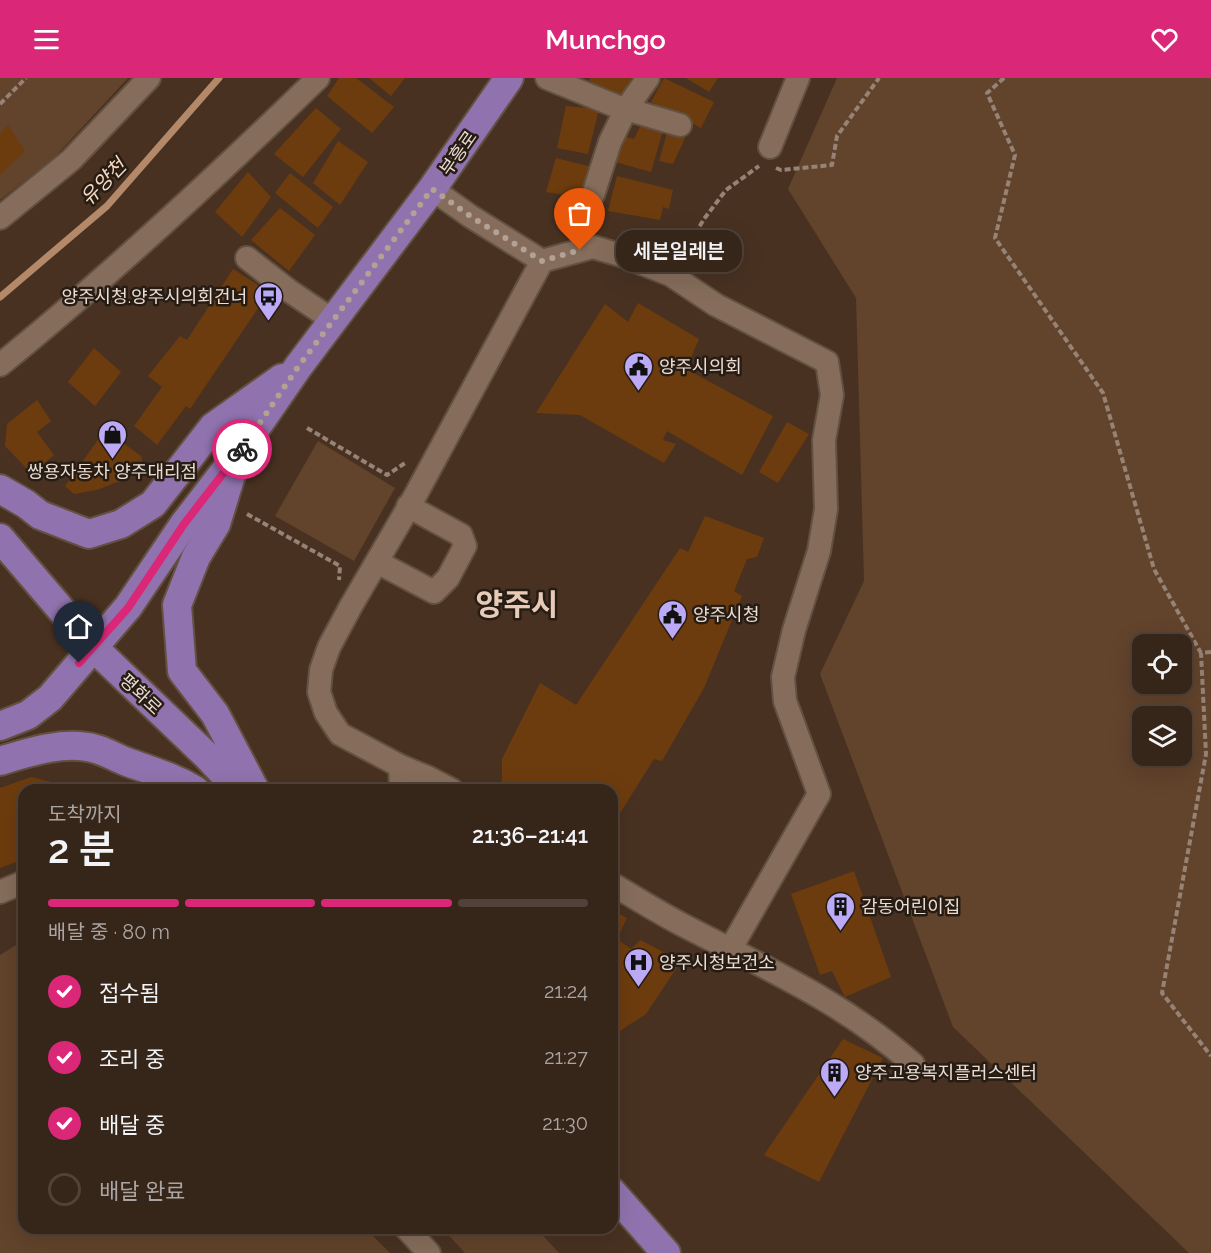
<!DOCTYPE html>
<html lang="ko">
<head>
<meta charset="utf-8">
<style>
  :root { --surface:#362519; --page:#3d2d22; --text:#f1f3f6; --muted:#aaa5a2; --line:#504238; --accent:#db2777 }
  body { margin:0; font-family:Raleway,"Noto Sans KR",sans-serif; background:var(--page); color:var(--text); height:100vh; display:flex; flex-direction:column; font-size:22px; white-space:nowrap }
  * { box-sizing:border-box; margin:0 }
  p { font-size:20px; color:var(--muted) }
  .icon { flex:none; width:33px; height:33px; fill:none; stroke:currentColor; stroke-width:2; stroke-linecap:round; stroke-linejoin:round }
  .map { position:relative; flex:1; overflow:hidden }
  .details { position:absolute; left:18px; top:706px; width:600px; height:450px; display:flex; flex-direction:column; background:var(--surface); border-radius:18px; box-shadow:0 6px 24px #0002,0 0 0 2px var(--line) }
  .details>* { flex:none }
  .controls { position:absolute; left:1132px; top:556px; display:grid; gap:12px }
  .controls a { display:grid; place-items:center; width:60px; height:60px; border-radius:12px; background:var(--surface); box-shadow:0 6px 24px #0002,0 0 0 2px var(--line); font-size:30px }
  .pin { position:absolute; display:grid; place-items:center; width:51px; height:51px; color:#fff; margin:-62px -26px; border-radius:50% 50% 50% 0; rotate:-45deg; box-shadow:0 0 6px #0007 }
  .pin .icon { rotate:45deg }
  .courier { position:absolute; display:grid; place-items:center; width:60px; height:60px; margin:-30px; border:4px solid #db2777; border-radius:50%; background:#fff; color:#222; box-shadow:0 2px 8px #0007 }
  .bubble { position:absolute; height:42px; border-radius:18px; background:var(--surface); box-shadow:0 6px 24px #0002,0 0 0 2px var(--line); font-size:20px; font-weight:600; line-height:42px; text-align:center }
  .head em { font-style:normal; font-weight:600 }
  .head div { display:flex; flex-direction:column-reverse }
  .head { display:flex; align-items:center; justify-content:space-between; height:102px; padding:0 30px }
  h1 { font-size:39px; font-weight:600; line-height:45px }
  .bar { display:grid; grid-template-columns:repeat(4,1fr); gap:9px 6px; align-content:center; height:72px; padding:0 30px }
  .bar i { height:8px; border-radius:4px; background:var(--line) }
  .bar .current { background:var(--accent) }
  .bar p { grid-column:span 4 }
  ol { padding:0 30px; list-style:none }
  li { display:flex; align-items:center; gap:18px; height:66px }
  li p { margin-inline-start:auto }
  li .icon { padding:6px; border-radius:50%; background:var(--accent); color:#fff; stroke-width:4 }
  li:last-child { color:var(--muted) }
  li i { width:33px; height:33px; border:3px solid var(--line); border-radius:50% }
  header { display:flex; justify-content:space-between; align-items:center; height:78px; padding:0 30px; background:var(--accent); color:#fff; font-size:27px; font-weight:600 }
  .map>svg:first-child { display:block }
</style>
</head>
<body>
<header><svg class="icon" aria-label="menu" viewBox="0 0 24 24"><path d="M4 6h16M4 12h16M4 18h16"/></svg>Munchgo<svg class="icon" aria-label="heart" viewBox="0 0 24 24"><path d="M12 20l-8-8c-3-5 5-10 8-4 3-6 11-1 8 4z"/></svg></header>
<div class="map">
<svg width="1211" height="1175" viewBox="0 0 1211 1175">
  <rect width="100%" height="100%" fill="#483121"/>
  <g fill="#62432c" fill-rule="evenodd">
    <path d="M 0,0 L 128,0 L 52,82 L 0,122 Z"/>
    <path d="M 837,0 L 1211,0 L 1211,1175 L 1189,1175 L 953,949 L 820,596 L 864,503 L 856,220 L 788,111 ZM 1143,567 L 1182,567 L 1182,606 L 1143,606 ZM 1143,639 L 1182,639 L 1182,678 L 1143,678 Z"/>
    <path d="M 318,363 L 395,410 L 354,483 L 275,438 Z"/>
    <path d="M 24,862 L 24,1150 L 366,1151 L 390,1175 L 0,1175 L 0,877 Z"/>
    <path d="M 443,1151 L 537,1151 L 559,1175 L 465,1175 Z"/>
  </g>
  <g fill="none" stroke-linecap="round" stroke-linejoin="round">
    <path stroke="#b38969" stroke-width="7" d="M 0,219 L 107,128 L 219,0"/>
  </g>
  <g fill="#6d3c0e">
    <path d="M 339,0 L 356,0 L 394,29 L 372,55 L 327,18 Z"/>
    <path d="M 369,0 L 405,0 L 391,18 Z"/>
    <path d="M 590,0 L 632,0 L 621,20 L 589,3 Z"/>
    <path d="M 664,0 L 714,24 L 701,50 L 651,24 Z"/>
    <path d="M 686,0 L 718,0 L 709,14 Z"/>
    <path d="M 566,28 L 599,31 L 588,76 L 557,70 Z"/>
    <path d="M 316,30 L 341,51 L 303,99 L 274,76 Z"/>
    <path d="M 643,43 L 664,49 L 651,94 L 615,84 L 622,58 L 634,61 Z"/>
    <path d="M 8,47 L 25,73 L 0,97 L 0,55 Z"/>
    <path d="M 667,55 L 685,60 L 673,86 L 659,83 Z"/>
    <path d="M 338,63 L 368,84 L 340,127 L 313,105 Z"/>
    <path d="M 556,80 L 592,89 L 584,120 L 546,114 Z"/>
    <path d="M 248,94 L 271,119 L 242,159 L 215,134 Z"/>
    <path d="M 290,95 L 333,129 L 318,150 L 275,115 Z"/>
    <path d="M 617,98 L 673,112 L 669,131 L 663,129 L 660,142 L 608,133 Z"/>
    <path d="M 280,130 L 315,157 L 289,193 L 251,162 Z"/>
    <path d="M 233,191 L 269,214 L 190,331 L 186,328 L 157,367 L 134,348 L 162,309 L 148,298 L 180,258 L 187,262 Z"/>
    <path d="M 638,225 L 699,261 L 686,291 L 773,338 L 742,397 L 667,353 L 663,362 L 676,366 L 664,385 L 580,337 L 536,335 L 605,226 L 628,244 Z"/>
    <path d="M 94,270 L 121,294 L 95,328 L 68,304 Z"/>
    <path d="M 37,322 L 51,343 L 37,354 L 54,377 L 32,396 L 5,368 L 7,346 Z"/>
    <path d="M 787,344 L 809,356 L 778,405 L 759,394 Z"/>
    <path d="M 105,352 L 141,378 L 143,387 L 132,398 L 97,412 L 74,416 L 65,408 Z"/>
    <path d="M 705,438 L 764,460 L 757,479 L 747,481 L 734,513 L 742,518 L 704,610 L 662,683 L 654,681 L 612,748 L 612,712 L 502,712 L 502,681 L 540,605 L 576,627 L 680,470 L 688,474 Z"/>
    <path d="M 31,699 L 84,712 L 24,712 L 24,781 L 0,790 L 0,710 Z"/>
    <path d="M 854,793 L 891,899 L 845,919 L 832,893 L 820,897 L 791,816 Z"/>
    <path d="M 612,832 L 627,840 L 617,861 L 631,871 L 640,862 L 681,883 L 646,936 L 612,958 Z"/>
    <path d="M 843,961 L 883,980 L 819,1104 L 764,1077 Z"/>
  </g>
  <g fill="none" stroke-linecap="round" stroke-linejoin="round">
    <defs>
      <g id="minor">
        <path d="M 547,0 L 616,28 L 680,47"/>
        <path d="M 770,69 L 798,0"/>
        <path d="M 432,111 L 470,138 L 542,183"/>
        <path d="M 593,117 L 610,64 L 626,31 L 648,0"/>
        <path d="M 0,140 L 71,82 L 149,0"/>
        <path d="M 247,180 L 288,212 L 334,243"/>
        <path d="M 0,287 C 111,197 215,100 318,0"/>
        <path d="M 377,484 L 434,514 L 448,500 L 465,468 L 461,457 L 408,428"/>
        <path d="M 400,688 L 401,712"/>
        <path d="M 452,712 L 429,700 L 400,688 L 340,656 L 326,635 L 319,614 L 321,592 L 329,569 L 351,528 L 415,418 L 542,183 L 593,169 L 620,177 L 671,197 L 716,227 L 827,284 L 832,317 L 824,362 L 826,431 L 819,473 L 794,552 L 783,599 L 785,623 L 819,716 L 731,870"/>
        <path d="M 612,806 C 634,819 656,833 679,845 C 763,889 841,922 913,986"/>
        <path d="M 0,814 L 24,804"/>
        <path d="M 406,1150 L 429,1175"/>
      </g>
      <g id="major">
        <path d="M 232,394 L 216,446 L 196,479 L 177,527 L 182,593 L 215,636 L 255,712"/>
        <path d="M 0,411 L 26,426 L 40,437 L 89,456 L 121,446 L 153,426 L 213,349 L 282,300"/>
        <path d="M 0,460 L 93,569 L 206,677 L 239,712"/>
        <path d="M 0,648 L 28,637 L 50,620 L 128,529 L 184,446 L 238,376 L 298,289 L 432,111 L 509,0"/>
        <path d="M 0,683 C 29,674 66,662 96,671 C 107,674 116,680 127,684 C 152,693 173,699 195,712"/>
        <path d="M 612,1114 L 666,1175"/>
      </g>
    </defs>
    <use href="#minor" stroke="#625041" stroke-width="26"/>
    <use href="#major" stroke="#625041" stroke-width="32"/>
    <g stroke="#968376" stroke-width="4" stroke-dasharray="6 3" stroke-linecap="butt">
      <path d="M 1004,0 L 987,15 L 1015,77 L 995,160 L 1103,315 L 1154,491 L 1201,575"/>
      <path d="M 0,26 L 26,0"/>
      <path d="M 776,90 L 781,92 L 832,87 L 837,58 L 879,0"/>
      <path d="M 681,179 L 704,141 L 726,112 L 759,88"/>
      <path d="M 307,350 L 387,397 L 405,385"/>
      <path d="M 247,436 L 340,488 L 339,502"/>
      <path d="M 1211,574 L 1201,575 L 1206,676 L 1162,915 L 1211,978"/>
    </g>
    <use href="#minor" stroke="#866d5b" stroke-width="22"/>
    <use href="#major" stroke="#9073ae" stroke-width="28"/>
  </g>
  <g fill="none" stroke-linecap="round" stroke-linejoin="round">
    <path stroke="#b2a194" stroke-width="6" stroke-dasharray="0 10.8" d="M 242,371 L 298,289 L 432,111 L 470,138 L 542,183 L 580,172"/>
    <path stroke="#db2777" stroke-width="8" d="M 79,585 L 128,530 L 184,446 L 242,371"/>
  </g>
  <defs>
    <symbol id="bus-pin" viewBox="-11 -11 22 30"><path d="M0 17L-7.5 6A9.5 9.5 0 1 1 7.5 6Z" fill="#bcaaf6" stroke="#261c14"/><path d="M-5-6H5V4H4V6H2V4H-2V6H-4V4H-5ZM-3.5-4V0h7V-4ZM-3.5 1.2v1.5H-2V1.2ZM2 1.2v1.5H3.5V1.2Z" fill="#111"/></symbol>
    <symbol id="civic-pin" viewBox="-11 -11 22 30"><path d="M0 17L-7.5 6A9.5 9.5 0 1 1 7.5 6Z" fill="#bcaaf6" stroke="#261c14"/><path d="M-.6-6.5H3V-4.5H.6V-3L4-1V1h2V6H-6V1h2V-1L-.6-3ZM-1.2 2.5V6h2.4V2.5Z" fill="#111"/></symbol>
    <symbol id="shop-pin" viewBox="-11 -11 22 30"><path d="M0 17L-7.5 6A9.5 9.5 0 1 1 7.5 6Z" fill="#bcaaf6" stroke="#261c14"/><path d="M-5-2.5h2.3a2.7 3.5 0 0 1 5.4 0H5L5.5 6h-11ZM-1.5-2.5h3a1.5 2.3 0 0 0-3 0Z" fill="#111"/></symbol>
    <symbol id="building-pin" viewBox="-11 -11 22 30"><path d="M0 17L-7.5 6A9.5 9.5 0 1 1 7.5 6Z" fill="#bcaaf6" stroke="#261c14"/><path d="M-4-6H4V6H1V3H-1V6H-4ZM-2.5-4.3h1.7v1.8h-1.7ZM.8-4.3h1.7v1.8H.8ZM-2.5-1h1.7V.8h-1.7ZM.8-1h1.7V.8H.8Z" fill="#111"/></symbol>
    <symbol id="hospital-pin" viewBox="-11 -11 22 30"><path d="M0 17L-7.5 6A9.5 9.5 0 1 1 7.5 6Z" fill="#bcaaf6" stroke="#261c14"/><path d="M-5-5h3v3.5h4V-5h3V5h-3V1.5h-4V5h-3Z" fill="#111"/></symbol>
  </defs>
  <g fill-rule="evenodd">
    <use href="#bus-pin" x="252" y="202" width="33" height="45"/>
    <use href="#civic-pin" x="622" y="272" width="33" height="45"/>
    <use href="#shop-pin" x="96" y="340" width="33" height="45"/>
    <use href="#civic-pin" x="656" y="520" width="33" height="45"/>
    <use href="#building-pin" x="824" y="812" width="33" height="45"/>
    <use href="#hospital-pin" x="622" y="868" width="33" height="45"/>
    <use href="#building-pin" x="818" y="978" width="33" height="45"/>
  </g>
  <g text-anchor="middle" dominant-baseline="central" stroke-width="5" stroke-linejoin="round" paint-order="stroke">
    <g font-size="18" fill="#ebddd2" stroke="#261c14">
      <text transform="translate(458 75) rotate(-55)">부흥로</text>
      <text transform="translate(141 616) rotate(43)">평화로</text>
    </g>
    <g font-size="18" fill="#ebddd2" stroke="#261c14" text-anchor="start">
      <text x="247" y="218" text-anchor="end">양주시청.양주시의회건너</text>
      <text x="659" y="288">양주시의회</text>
      <text x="112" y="393" text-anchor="middle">쌍용자동차 양주대리점</text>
      <text x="693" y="536">양주시청</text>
      <text x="861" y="828">감동어린이집</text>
      <text x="659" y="884">양주시청보건소</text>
      <text x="855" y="994">양주고용복지플러스센터</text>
    </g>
    <g font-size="20" font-style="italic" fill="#f8d8c1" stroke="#261c14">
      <text transform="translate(103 104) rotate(-46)">유양천</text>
    </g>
    <g font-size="30" font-weight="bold" fill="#e7cbb7" stroke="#261c14">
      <text x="517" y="526">양주시</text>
    </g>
  </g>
</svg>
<div class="controls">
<a><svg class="icon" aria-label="locate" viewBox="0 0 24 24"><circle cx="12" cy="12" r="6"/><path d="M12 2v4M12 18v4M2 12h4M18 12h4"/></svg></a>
<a><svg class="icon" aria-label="layers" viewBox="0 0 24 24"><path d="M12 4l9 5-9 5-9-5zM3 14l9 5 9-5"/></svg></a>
</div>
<div class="pin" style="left:580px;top:172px;background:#ea580c"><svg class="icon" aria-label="bag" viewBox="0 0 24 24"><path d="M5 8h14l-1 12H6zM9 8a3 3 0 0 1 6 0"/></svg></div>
<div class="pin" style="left:79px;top:585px;background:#1f2937"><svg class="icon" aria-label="home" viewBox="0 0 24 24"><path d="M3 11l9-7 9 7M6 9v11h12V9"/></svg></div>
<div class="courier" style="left:242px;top:371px"><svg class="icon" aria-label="bike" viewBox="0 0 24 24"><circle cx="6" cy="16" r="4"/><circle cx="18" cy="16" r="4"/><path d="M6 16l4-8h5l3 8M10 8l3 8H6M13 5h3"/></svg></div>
<div class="bubble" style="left:616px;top:152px;width:126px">세븐일레븐</div>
<section class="details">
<div class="head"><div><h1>2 분</h1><p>도착까지</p></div><em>21:36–21:41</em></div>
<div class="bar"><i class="current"></i><i class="current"></i><i class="current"></i><i></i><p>배달 중 · 80 m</p></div>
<ol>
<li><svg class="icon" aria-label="check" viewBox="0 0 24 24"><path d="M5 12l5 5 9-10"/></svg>접수됨<p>21:24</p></li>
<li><svg class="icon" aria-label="check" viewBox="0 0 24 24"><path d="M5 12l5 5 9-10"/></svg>조리 중<p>21:27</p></li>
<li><svg class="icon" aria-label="check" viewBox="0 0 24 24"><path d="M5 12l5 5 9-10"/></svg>배달 중<p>21:30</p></li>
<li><i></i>배달 완료</li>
</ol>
</section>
</div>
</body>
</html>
